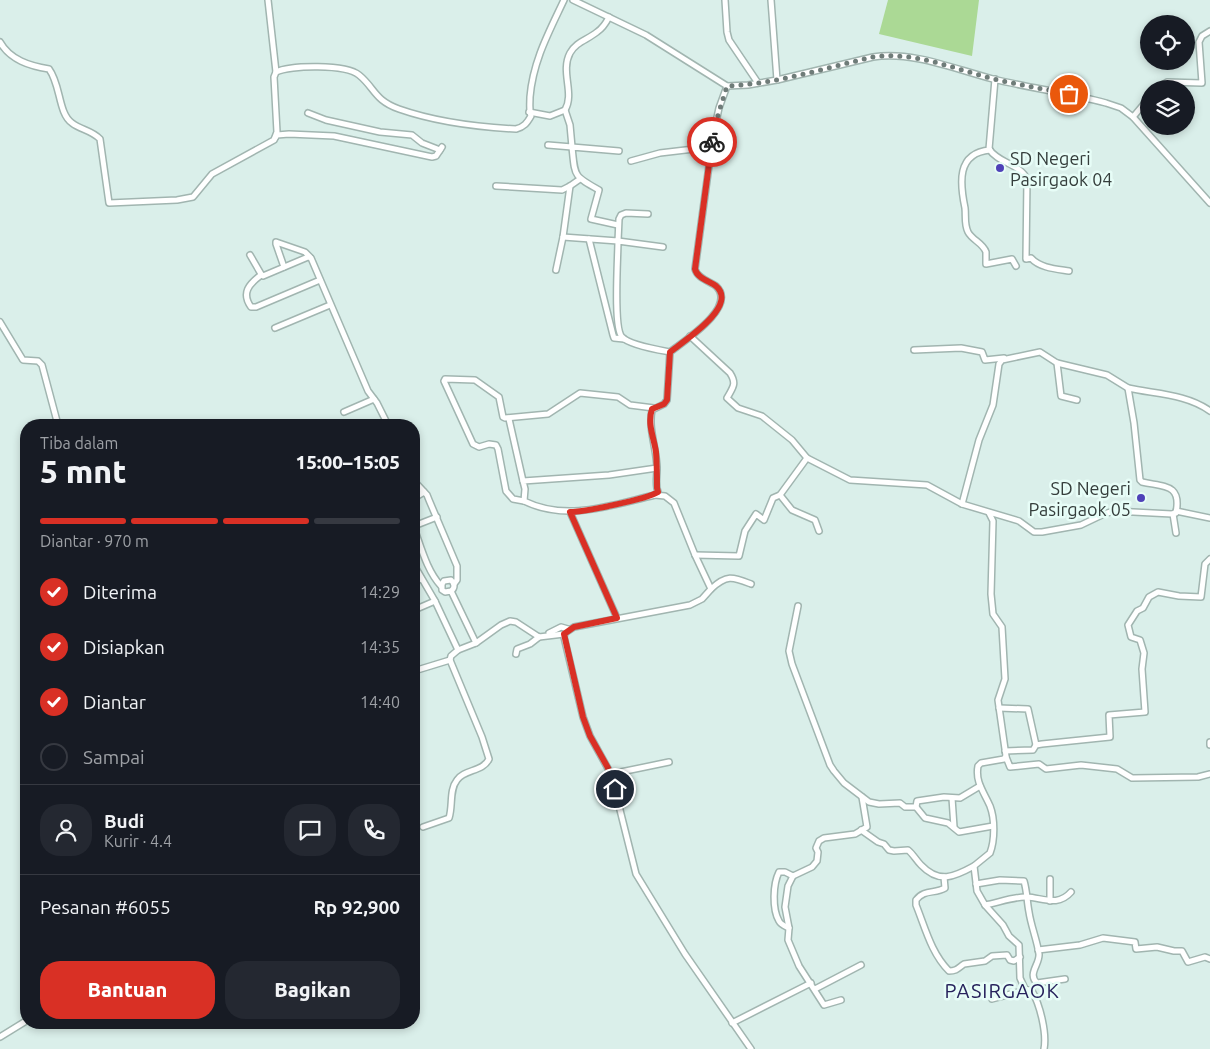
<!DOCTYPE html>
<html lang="id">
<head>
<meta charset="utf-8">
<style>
  :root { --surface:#171b24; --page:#242831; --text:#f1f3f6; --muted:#9ea1a6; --line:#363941; --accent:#d93025 }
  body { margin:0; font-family:Ubuntu,sans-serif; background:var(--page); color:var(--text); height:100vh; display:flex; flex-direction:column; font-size:19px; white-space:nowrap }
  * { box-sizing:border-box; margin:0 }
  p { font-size:16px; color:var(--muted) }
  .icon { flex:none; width:28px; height:28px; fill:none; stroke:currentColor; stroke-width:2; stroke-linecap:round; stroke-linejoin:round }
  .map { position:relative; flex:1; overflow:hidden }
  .side { position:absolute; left:20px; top:419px; width:400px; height:610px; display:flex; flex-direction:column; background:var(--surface); border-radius:20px; box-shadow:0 2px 8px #0003 }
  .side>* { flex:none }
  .tools { position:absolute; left:1140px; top:15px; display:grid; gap:10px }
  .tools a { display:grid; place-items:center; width:55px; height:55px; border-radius:50%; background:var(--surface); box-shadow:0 2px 8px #0003; font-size:25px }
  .pin { position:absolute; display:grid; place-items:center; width:42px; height:42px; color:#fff; margin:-21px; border:2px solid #fff; border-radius:50%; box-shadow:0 1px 5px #0007 }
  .courier { position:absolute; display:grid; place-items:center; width:50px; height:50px; margin:-25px; border:4px solid #d93025; border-radius:50%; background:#fff; color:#222; box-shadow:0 1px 6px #0007 }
  .summary em { font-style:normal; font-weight:800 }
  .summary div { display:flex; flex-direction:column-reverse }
  .summary { display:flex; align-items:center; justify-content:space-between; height:85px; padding:0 20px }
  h1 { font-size:32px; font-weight:800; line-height:38px }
  .bar { display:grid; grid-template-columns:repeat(4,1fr); gap:8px 5px; align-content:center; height:60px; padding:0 20px }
  .bar i { height:6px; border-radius:4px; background:var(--line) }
  .bar .on { background:var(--accent) }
  .bar p { grid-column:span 4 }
  .line { display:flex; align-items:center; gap:12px; padding:0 20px; border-top:1px solid var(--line) }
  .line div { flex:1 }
  .round { display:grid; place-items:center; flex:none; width:52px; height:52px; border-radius:20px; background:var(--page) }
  ol { padding:0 20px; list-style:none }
  li { display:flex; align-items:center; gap:15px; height:55px }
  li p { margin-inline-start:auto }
  li .icon { padding:5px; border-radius:50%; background:var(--accent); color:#fff; stroke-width:4 }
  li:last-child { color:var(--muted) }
  li i { width:28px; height:28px; border:2px solid var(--line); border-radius:50% }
  .primary-button { display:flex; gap:10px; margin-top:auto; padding:10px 20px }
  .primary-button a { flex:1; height:58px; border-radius:20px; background:var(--accent); color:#fff; font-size:20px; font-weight:800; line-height:58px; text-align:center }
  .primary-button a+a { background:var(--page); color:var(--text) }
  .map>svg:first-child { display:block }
</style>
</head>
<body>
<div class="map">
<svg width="1210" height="1049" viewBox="0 0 1210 1049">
  <rect width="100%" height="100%" fill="#daefea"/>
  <path fill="#abd995" d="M 888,0 L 979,0 L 972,56 L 879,34 Z"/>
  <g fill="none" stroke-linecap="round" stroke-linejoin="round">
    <defs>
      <g id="street">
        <path d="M 268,0 L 276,72"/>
        <path d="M 573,0 L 646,35 L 727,86 L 748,85 L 777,80 L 873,57 C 913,51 954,69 993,79 C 1030,88 1069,93 1106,103 L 1121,108 L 1133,117 L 1210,203"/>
        <path d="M 725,0 L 727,32 L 729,40 L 758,83"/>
        <path d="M 771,0 L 777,80"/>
        <path d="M 0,42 C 10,60 30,66 49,69 C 61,85 58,113 72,123 C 81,130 91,130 100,139 L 109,203 L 177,200 L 193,197 L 212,174 L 274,140 L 277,132 L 274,77 L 276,72 C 290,65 346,64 359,75 C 375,88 374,100 399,109 C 436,122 477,127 516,129 C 524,127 527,123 531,116 C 529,110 530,104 530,97 C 533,61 549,32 564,0"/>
        <path d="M 995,79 L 989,149 C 998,163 1020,164 1027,179 L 1026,259 L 1031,258 C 1040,268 1056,269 1069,271"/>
        <path d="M 727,86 L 719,108 L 713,136 L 695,269 C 697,278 709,281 716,286 C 738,307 684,341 670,352 L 667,400 L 664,404 L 652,410 C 648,430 657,449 657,469 C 657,477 655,485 658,492 L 655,495 L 665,496 L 674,503 L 695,555 L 711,589 L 702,599 L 690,605 L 574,627 L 565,633 L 564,637 L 583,717 L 590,736 L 611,774 L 636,874 L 685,954 L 751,1049"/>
        <path d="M 1157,89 L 1167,82 L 1202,83 L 1199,42 L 1202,36 L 1210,31"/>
        <path d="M 529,112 L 550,116 L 565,110 C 575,93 560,72 570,53 C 576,42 587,40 597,32 C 603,28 606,23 609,17"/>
        <path d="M 308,113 L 326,120 L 380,132 L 412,135 L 422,143 L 440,150"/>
        <path d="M 1133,117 L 1149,98"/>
        <path d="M 275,138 L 277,135 L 289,134 L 334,136 L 432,157 L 436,156 L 442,147"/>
        <path d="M 548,145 L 572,147 L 570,125 L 565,110"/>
        <path d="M 990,150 C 956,153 960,184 965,208 C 966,216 964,224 968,232 C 972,240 983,243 986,252 C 986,256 986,260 986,264 L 1012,259 L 1016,266"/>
        <path d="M 631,161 L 660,153 L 711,147"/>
        <path d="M 496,186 L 562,190 L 570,186 L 580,179"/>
        <path d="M 618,225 L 591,219 L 599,190 C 573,176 575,176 572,147 L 619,151"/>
        <path d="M 563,237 L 618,241 L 619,219 L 621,215 L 626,213 L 648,214"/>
        <path d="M 589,239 L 613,335 L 614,338 L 624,339"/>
        <path d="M 663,247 L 618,241 C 618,257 613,328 622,337 C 629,345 659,350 670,352"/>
        <path d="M 250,255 L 261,274 L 263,276 L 308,257 L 311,258 L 368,391 L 377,403 L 388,425"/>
        <path d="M 284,267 L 276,244 L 276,242 L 305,252 L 310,257"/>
        <path d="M 556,270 L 563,237 L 570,186"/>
        <path d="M 261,275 C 249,284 241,293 251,307 L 256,307 L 320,280"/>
        <path d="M 0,322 L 23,360 L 38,361 L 42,365 L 58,425"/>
        <path d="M 275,328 L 330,305"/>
        <path d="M 690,336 L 730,373 C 737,384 733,387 727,398 L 738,408 L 762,416 L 792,440 L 807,458"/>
        <path d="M 914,350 L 961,348 L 982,352 L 985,360 L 1004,358"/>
        <path d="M 1057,363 L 1061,396 L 1077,400"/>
        <path d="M 344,412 L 374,399"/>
        <path d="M 509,419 L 523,481"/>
        <path d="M 414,481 L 427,495 L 429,500 L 457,566 L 457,580 L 454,584"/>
        <path d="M 655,495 C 611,505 567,522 524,501 L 525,489 L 523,481 L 609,475 L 657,468"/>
        <path d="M 780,495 L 792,510 L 815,520 L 819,531"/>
        <path d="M 414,498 L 424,492"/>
        <path d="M 524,501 L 513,499 L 506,491 L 498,449 L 496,445 L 489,444 L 479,447 L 473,444 L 444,381 L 445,379 L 475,380 L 499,397 L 503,417 L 505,418 L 548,414 L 580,393 L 618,397 L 630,405 L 654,408"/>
        <path d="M 962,504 L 979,440 L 993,405 L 999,364 L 1002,360 L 1040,352 L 1057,363 L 1107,375 L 1128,388"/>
        <path d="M 1176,511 L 1210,518"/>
        <path d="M 570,512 L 617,618"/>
        <path d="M 989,513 L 993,521 L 991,594 L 993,614 L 1002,627 L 1005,679 L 998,700 L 1006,756 L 1004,759 L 981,763 L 978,766 C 975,782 984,792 990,806 C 995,819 995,840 990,853 L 974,866 L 977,891 L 985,905 L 1003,925 L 1009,936 L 1019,945 L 1020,978 L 1025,989 L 1032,991 C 1040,1005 1047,1033 1044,1049"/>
        <path d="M 1173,514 L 1176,533"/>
        <path d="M 414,526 L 437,517"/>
        <path d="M 414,528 C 421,547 427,571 441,586"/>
        <path d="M 695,555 L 739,556 L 745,531 L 756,514 L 764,520 L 773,498 L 780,495 L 807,458 L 850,480 L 927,485 L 962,504 L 1019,521 L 1034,532 L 1042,532 L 1081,525 L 1104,514 L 1114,511 L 1172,514 L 1176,513 C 1182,483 1163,487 1142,482 L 1140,480 L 1134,423 L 1128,388 C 1155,394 1187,394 1210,411"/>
        <path d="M 414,565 L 435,601 L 458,650 L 476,643 L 501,625 L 510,621 L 516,622 L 539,637 L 564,634"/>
        <path d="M 414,582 L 421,579"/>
        <path d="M 711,589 C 727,574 733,577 751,584"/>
        <path d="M 451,591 L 445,592 L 442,590 L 442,584 L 444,581 L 451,580 C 455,584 455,588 451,591 L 476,643"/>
        <path d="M 798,606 L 789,651 L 792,664 L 830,765 L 834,771 L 844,783 L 869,802 L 879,804 L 900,803 L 905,807 L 916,807 L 925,818 L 948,823 L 959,832 L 993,826"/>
        <path d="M 414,610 L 435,601"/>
        <path d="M 549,633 L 561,627 L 568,629"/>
        <path d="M 516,654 L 517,649 L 530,644 L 539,637"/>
        <path d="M 414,671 L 450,660"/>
        <path d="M 999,708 L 1028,709 L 1036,745"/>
        <path d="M 1210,742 L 1210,745"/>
        <path d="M 1005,751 L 1033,750 L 1036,745 L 1042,744 L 1110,737 L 1109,715 L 1145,712 L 1142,669 L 1144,653 L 1140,640 L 1131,637 L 1128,625 L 1137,611 L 1143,608 L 1149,597 L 1158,592 L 1179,596 L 1201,597 L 1205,564 L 1210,559"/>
        <path d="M 1006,757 L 1010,767 L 1039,764 L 1046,769 L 1081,765 L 1117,769 L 1132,778 L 1198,777 L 1210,774"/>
        <path d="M 611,774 L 669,762"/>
        <path d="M 952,798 L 954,827"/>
        <path d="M 916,807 L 917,801 L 944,797 L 960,798 L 980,786"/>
        <path d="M 423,827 L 449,818 C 453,806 449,790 457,780 C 464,769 483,772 489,759 L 482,737 L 450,660 L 451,656 L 458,650"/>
        <path d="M 861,830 L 878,842 L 884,844 L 889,850 L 894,851 L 908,850 C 913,854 916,860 921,865 C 939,884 954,877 974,866"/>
        <path d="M 944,877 L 945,888 C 935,894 924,889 916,900 L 916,905 C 925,927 931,953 949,971 C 957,971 958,968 964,964 L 985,961 L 992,956 L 1007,955 L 1010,960 L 1014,961 L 1020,957"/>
        <path d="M 976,884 L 1000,880 L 1024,881 C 1027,891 1027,902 1029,912 C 1031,926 1037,940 1039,954 C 1040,964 1027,974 1037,983 L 1065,979"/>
        <path d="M 1050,901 L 1050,879"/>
        <path d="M 985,905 C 997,903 1016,896 1027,897 C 1043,898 1058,907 1071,892"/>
        <path d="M 789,928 C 785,926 781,925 779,921 C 772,909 773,884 779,872 L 785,872 L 793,876"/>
        <path d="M 1038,950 L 1080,945 L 1103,938 L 1135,942 L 1136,949 L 1157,947 L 1174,951 L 1182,951 L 1188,962 L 1205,957 L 1210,959"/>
        <path d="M 815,989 L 861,965"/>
        <path d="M 992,999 L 1026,990"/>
        <path d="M 841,1000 L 824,1005 L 799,966 L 788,940 L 789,928 L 785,907 L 788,886 L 793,876 L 812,867 L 817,861 L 818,852 L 816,848 L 819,841 L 824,838 L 855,834 L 867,827 L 862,797"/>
        <path d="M 732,1023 L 811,983"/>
        <path d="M 0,1037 L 26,1021"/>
      </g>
    </defs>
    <use href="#street" stroke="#a1b5b0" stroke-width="8"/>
    <use href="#street" stroke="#fff" stroke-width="5"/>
  </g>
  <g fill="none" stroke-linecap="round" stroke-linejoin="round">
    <path stroke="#6f7c79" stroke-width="5" stroke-dasharray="0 9" d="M 712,142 L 718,115 L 727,86 C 776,84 825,68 873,57 C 914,51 954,69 994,79 C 1019,85 1044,89 1069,94"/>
    <path stroke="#d93025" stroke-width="6" d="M 615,789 L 608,768 L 590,736 L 583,717 L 564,634 L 574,627 L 617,618 L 570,512 C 584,512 647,499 658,492 L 657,488 C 657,476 657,465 656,452 C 654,438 647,424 652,409 L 664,404 L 667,400 L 670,352 C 684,341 739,306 716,286 C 709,281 697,278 695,269 L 712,142"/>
  </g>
  <g fill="#4f41b8" stroke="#e7fdf7" stroke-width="2">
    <circle cx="1000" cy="168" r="5"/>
    <circle cx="1141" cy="498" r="5"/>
  </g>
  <g text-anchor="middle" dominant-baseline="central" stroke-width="5" stroke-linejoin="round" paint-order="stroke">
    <g font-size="18" fill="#353e3c" stroke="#e7fdf7" text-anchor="start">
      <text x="1010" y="158">SD Negeri<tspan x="1010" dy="21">Pasirgaok 04</tspan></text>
      <text x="1131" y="488" text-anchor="end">SD Negeri<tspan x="1131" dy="21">Pasirgaok 05</tspan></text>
    </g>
    <g font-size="20" letter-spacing="1" fill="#27225c" stroke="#e7fdf7">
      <text x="1002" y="990">PASIRGAOK</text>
    </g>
  </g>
</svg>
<div class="tools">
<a><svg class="icon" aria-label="locate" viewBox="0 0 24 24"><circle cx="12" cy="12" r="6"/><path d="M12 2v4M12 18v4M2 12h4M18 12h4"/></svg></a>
<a><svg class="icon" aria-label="layers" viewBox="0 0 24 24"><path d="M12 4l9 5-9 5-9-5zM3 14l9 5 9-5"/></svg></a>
</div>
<div class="pin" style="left:1069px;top:94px;background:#ea580c"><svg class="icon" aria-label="bag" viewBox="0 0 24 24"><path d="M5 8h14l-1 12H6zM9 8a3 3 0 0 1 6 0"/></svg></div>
<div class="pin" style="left:615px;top:789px;background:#1f2937"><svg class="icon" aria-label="home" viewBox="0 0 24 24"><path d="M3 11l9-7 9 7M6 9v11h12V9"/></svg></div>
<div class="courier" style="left:712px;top:142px"><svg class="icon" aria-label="bike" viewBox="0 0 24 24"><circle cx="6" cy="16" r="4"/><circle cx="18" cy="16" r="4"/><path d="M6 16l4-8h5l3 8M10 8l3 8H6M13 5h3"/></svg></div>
<section class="side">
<div class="summary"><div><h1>5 mnt</h1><p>Tiba dalam</p></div><em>15:00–15:05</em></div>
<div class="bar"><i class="on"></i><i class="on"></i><i class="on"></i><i></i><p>Diantar · 970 m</p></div>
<ol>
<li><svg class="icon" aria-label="check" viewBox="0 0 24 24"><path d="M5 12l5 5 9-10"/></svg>Diterima<p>14:29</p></li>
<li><svg class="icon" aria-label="check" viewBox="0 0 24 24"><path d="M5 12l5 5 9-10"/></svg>Disiapkan<p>14:35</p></li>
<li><svg class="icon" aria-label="check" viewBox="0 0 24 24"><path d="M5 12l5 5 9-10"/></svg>Diantar<p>14:40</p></li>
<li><i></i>Sampai</li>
</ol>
<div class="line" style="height:90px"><a class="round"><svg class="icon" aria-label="person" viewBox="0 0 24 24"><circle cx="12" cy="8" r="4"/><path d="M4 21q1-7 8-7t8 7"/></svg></a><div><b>Budi</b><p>Kurir · 4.4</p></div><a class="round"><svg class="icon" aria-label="chat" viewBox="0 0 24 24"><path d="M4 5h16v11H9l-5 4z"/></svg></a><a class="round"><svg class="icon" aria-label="phone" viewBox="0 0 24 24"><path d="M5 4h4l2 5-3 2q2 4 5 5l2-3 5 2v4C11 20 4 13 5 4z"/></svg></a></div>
<div class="line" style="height:65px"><div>Pesanan #6055</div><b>Rp 92,900</b></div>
<div class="primary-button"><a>Bantuan</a><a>Bagikan</a></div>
</section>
</div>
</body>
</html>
